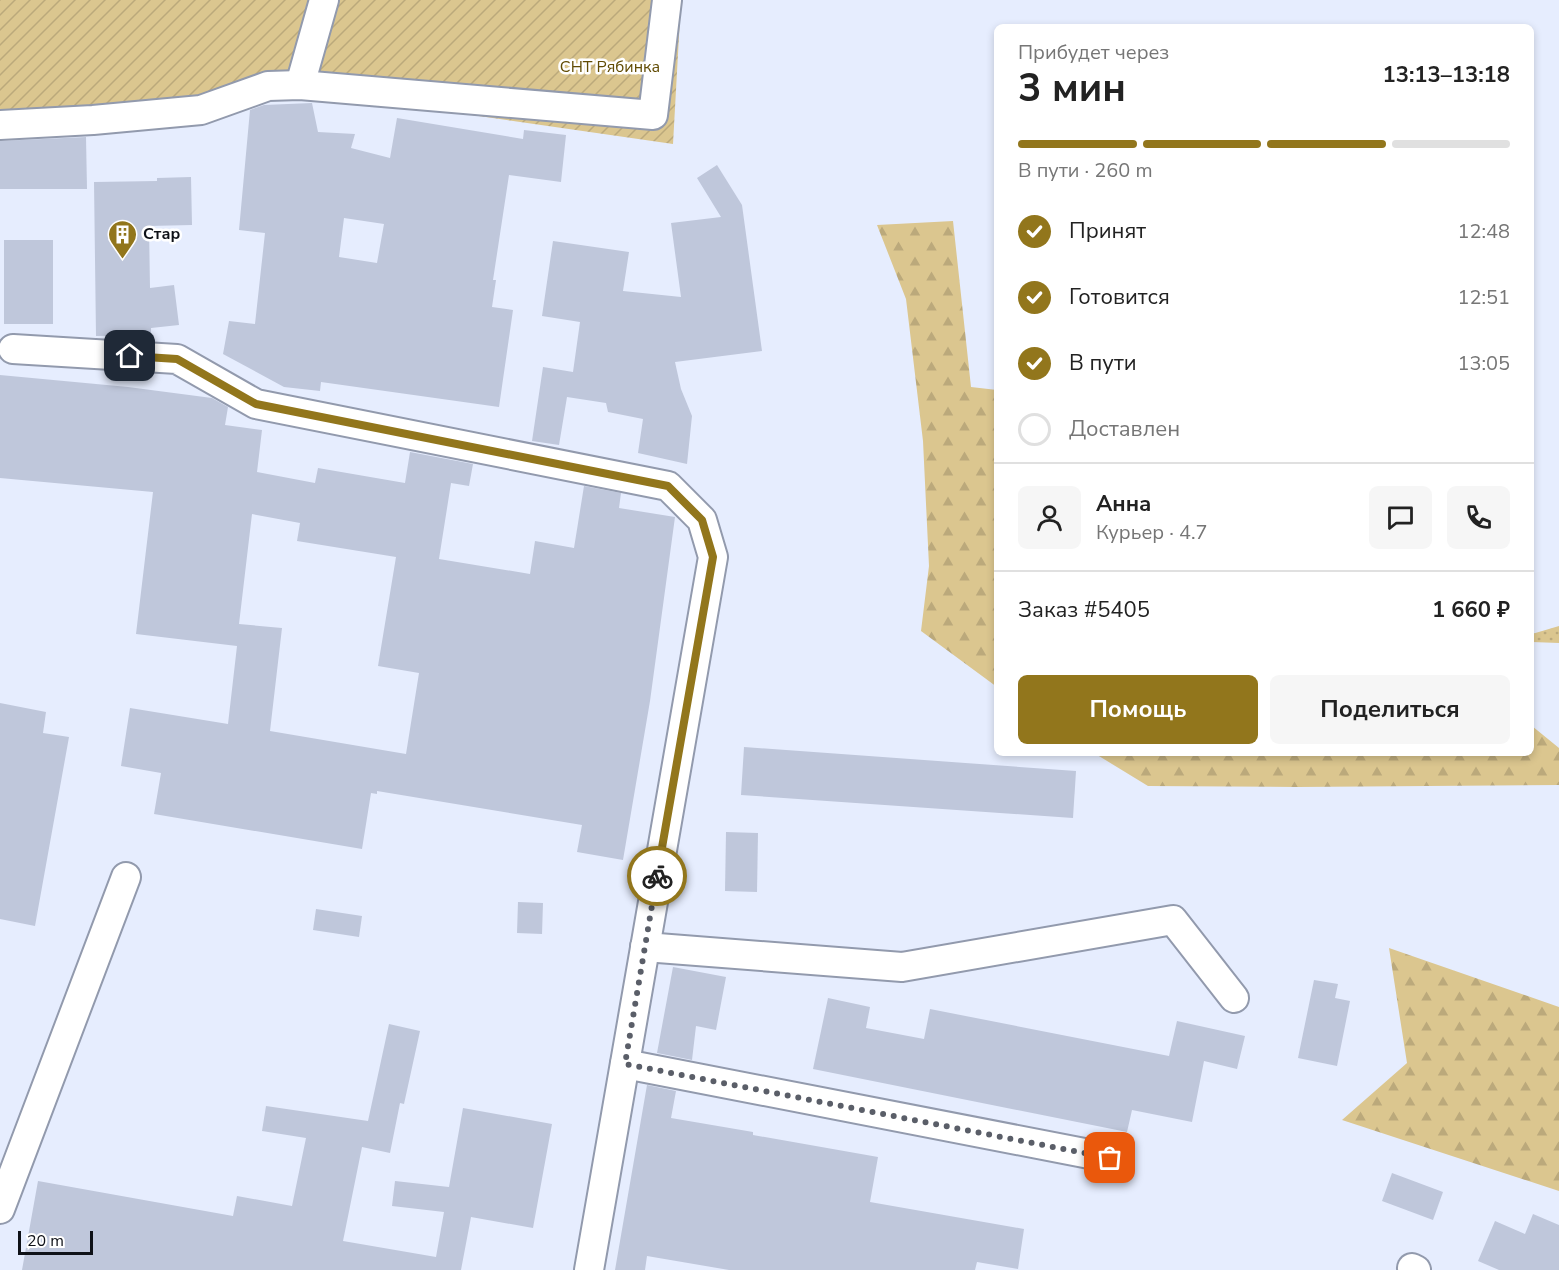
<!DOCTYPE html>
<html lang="ru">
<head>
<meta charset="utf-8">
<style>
  :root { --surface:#fff; --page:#f6f6f6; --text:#222; --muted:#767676; --line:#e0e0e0; --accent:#92761c }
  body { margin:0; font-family:"Nunito Sans",sans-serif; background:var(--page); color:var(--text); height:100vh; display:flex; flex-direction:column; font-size:22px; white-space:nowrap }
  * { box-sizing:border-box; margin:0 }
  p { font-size:20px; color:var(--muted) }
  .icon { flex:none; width:33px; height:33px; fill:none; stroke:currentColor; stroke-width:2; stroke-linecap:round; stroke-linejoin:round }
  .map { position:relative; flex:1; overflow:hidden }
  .details { position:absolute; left:994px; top:24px; width:540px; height:732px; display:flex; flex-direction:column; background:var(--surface); border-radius:9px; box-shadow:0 3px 9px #0003 }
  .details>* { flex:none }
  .scale { position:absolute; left:18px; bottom:15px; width:75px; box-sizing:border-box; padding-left:6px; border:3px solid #0e1117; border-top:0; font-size:16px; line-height:21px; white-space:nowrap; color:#0e1117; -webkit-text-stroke:4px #fff; paint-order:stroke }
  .pin { position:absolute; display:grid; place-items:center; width:51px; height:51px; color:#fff; margin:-26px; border-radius:12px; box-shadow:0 3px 9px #0006 }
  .courier { position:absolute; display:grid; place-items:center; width:60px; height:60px; margin:-30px; border:4px solid #92761c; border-radius:50%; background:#fff; color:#222; box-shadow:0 2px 8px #0007 }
  .summary em { font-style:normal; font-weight:700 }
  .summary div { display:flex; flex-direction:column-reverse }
  .summary { display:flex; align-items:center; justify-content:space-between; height:102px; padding:0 24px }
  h1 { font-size:39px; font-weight:700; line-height:45px }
  .bar { display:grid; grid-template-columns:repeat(4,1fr); gap:9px 6px; align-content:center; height:72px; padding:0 24px }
  .bar i { height:8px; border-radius:4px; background:var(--line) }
  .bar .selected { background:var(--accent) }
  .bar p { grid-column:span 4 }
  .line { display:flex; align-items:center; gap:15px; padding:0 24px; border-top:2px solid var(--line) }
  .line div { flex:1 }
  .round { display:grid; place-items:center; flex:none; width:63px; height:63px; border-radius:9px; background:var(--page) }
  ol { padding:0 24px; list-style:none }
  li { display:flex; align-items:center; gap:18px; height:66px }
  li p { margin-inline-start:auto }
  li .icon { padding:6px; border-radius:50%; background:var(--accent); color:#fff; stroke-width:4 }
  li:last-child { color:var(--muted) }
  li i { width:33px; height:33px; border:3px solid var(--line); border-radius:50% }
  .primary-button { display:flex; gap:12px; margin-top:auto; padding:12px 24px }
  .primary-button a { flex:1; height:69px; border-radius:9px; background:var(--accent); color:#fff; font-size:24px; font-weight:700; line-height:69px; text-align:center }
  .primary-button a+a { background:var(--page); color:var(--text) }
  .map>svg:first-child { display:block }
</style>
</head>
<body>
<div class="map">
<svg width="1559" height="1270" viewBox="0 0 1559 1270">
  <defs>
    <pattern id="grass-dots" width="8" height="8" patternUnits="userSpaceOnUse" patternTransform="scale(1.5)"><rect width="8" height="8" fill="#dbc68f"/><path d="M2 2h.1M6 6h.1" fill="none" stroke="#bba97b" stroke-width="1.8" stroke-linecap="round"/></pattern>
    <pattern id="forest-firs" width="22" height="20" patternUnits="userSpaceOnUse" patternTransform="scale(1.5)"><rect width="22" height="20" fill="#dbc68f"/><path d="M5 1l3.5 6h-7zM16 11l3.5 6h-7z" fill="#bba97b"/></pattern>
    <pattern id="garden-furrows" width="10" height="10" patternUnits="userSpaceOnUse" patternTransform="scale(1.5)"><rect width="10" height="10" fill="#dbc68f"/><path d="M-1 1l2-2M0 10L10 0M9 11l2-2" fill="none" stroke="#bba97b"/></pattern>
  </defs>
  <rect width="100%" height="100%" fill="#e6edfe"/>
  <path fill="url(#grass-dots)" d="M 1559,626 L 1559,643 L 1532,642 L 1532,634 Z"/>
  <g fill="url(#forest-firs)">
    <path d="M 953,221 L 971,387 L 997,390 L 997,687 L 921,631 L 929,566 L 923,441 L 906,299 L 877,225 Z"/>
    <path d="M 1532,726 L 1559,748 L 1559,785 L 1297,787 L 1148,786 L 1094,753 L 1532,753 Z"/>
    <path d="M 1389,948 L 1559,1007 L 1559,1191 L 1342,1120 L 1407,1063 Z"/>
  </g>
  <path fill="url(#garden-furrows)" d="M 0,0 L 681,0 L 673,144 L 319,93 L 0,120 Z"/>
  <g fill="#bfc7db" fill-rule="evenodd">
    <path d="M 312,103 L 318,132 L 355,134 L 351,148 L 390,158 L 397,118 L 523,139 L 524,130 L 566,135 L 561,182 L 509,175 L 493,280 L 496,280 L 492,307 L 513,310 L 499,407 L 321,382 L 320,391 L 284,387 L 223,354 L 229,321 L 255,324 L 265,233 L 239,230 L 250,110 L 264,105 ZM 344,218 L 384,224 L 377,263 L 339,257 Z"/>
    <path d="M 86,137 L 87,189 L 0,189 L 0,141 Z"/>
    <path d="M 717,165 L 742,205 L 762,351 L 675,362 L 681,389 L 692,416 L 687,464 L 638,453 L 643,419 L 608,412 L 606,403 L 567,397 L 559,445 L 532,441 L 543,367 L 573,372 L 580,322 L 542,316 L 553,241 L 629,252 L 623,291 L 681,297 L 671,223 L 721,217 L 697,178 Z"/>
    <path d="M 191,177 L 192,225 L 149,226 L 150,288 L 174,285 L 179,325 L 151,328 L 151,335 L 96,336 L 94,182 L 157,181 L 157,178 Z"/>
    <rect x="4" y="240" width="49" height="84"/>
    <path d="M 0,375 L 128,387 L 212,398 L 228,407 L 225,425 L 262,430 L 257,472 L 315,483 L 318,468 L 405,483 L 410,452 L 473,464 L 469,486 L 451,483 L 439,559 L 530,574 L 535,541 L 574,548 L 584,486 L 621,493 L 619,508 L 675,517 L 650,701 L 623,860 L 577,852 L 582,825 L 377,791 L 377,794 L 371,793 L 362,849 L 154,814 L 161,773 L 121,766 L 130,708 L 228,724 L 237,646 L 136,634 L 153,492 L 0,478 ZM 252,514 L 300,523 L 297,541 L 396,557 L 378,666 L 419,673 L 406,754 L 270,731 L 282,628 L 239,624 Z"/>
    <path d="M 0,703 L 46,712 L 43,733 L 69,737 L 35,926 L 0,919 Z"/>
    <path d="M 744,747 L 1076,771 L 1073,818 L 741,795 Z"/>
    <path d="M 726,832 L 758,833 L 757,892 L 725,891 Z"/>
    <path d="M 518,902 L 543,903 L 542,934 L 517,933 Z"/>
    <path d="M 316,909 L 362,916 L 359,937 L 313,930 Z"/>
    <path d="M 673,967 L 726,977 L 716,1030 L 696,1026 L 692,1060 L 657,1053 Z"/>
    <path d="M 1314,980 L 1338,984 L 1335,998 L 1350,1001 L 1337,1066 L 1298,1058 Z"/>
    <path d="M 828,998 L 870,1007 L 866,1028 L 924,1039 L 930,1009 L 1169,1056 L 1177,1021 L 1245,1036 L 1237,1069 L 1204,1061 L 1192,1122 L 1132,1110 L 1127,1132 L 813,1069 Z"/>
    <path d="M 389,1024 L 420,1031 L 404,1104 L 400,1103 L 390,1153 L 362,1147 L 343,1241 L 436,1257 L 444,1212 L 392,1206 L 395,1181 L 449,1187 L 463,1108 L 552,1124 L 533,1228 L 471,1217 L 461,1270 L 22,1270 L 38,1181 L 233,1216 L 237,1196 L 292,1206 L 306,1138 L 262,1131 L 266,1106 L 368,1121 Z"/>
    <path d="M 647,1085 L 676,1091 L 671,1118 L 753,1132 L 753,1135 L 878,1157 L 870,1202 L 1024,1229 L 1018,1269 L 977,1262 L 975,1270 L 729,1270 L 647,1256 L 645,1270 L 615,1270 Z"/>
    <path d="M 1392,1173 L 1443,1192 L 1433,1220 L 1382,1201 Z"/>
    <path d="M 1533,1214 L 1559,1225 L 1559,1270 L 1499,1270 L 1478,1261 L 1495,1221 L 1525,1234 Z"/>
  </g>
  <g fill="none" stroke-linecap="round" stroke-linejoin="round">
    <defs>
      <g id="minor">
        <path d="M 300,85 L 324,0"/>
        <path d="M 0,125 L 93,120 L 201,110 L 268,86 L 300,85 L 653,115 L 667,0"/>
        <path d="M 13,349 L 177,359 L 256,404 L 668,486 L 702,520 L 713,557 L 589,1270"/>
        <path d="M 645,947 L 902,967 L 1173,920 L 1234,998"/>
        <path d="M 625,1064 L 1110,1158"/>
        <path d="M 0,1209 L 126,877"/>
        <path d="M 1412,1268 L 1416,1270"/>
      </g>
    </defs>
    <use href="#minor" stroke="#929aad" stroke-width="32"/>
    <use href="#minor" stroke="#fff" stroke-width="28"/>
  </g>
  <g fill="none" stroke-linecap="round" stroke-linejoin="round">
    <path stroke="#5a5e68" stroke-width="6" stroke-dasharray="0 10.8" d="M 657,876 L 625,1064 L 1110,1158"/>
    <path stroke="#92761c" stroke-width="8" d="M 130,356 L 177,359 L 256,404 L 668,486 L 702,520 L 713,557 L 657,876"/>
  </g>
  <defs>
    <symbol id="building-pin" viewBox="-11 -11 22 30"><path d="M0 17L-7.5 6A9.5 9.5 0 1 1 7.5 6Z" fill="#92761c" stroke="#fff"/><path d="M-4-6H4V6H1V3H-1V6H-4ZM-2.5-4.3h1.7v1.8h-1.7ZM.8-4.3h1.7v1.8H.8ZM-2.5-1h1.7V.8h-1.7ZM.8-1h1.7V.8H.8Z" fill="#fff"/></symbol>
  </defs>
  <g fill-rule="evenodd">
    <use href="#building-pin" x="106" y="218" width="33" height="45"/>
  </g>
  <g text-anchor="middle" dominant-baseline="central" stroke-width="5" stroke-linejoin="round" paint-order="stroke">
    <g font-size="16" fill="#614b03" stroke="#fff">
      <text x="610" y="67">СНТ Рябинка</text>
    </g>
    <g font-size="16" font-weight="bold" fill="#0e1117" stroke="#fff" text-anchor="start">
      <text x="143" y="234">Стар</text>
    </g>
  </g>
</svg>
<div class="scale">20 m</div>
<div class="pin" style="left:1110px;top:1158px;background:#ea580c"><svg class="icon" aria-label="bag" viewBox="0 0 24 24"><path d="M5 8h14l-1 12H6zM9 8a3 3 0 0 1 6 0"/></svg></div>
<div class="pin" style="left:130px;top:356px;background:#1f2937"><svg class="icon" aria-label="home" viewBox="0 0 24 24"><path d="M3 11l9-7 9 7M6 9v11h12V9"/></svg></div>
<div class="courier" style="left:657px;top:876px"><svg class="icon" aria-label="bike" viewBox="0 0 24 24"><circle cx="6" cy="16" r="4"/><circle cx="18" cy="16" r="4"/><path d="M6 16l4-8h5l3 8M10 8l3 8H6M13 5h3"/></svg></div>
<section class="details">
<div class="summary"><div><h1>3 мин</h1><p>Прибудет через</p></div><em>13:13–13:18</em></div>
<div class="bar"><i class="selected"></i><i class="selected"></i><i class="selected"></i><i></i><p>В пути · 260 m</p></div>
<ol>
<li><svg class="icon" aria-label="check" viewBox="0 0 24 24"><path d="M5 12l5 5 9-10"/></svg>Принят<p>12:48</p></li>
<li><svg class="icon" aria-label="check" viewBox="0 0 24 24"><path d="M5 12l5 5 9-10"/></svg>Готовится<p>12:51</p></li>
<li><svg class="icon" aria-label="check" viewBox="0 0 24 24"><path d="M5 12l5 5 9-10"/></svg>В пути<p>13:05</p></li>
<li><i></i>Доставлен</li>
</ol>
<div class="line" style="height:108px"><a class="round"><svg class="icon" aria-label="person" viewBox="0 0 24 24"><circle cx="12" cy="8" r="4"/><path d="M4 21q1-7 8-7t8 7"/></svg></a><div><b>Анна</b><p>Курьер · 4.7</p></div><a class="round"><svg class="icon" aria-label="chat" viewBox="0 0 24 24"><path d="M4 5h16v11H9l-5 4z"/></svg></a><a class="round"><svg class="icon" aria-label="phone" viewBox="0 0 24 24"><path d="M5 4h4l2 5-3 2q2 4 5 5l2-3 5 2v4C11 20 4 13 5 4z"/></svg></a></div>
<div class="line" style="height:78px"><div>Заказ #5405</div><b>1 660 ₽</b></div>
<div class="primary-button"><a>Помощь</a><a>Поделиться</a></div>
</section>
</div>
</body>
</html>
